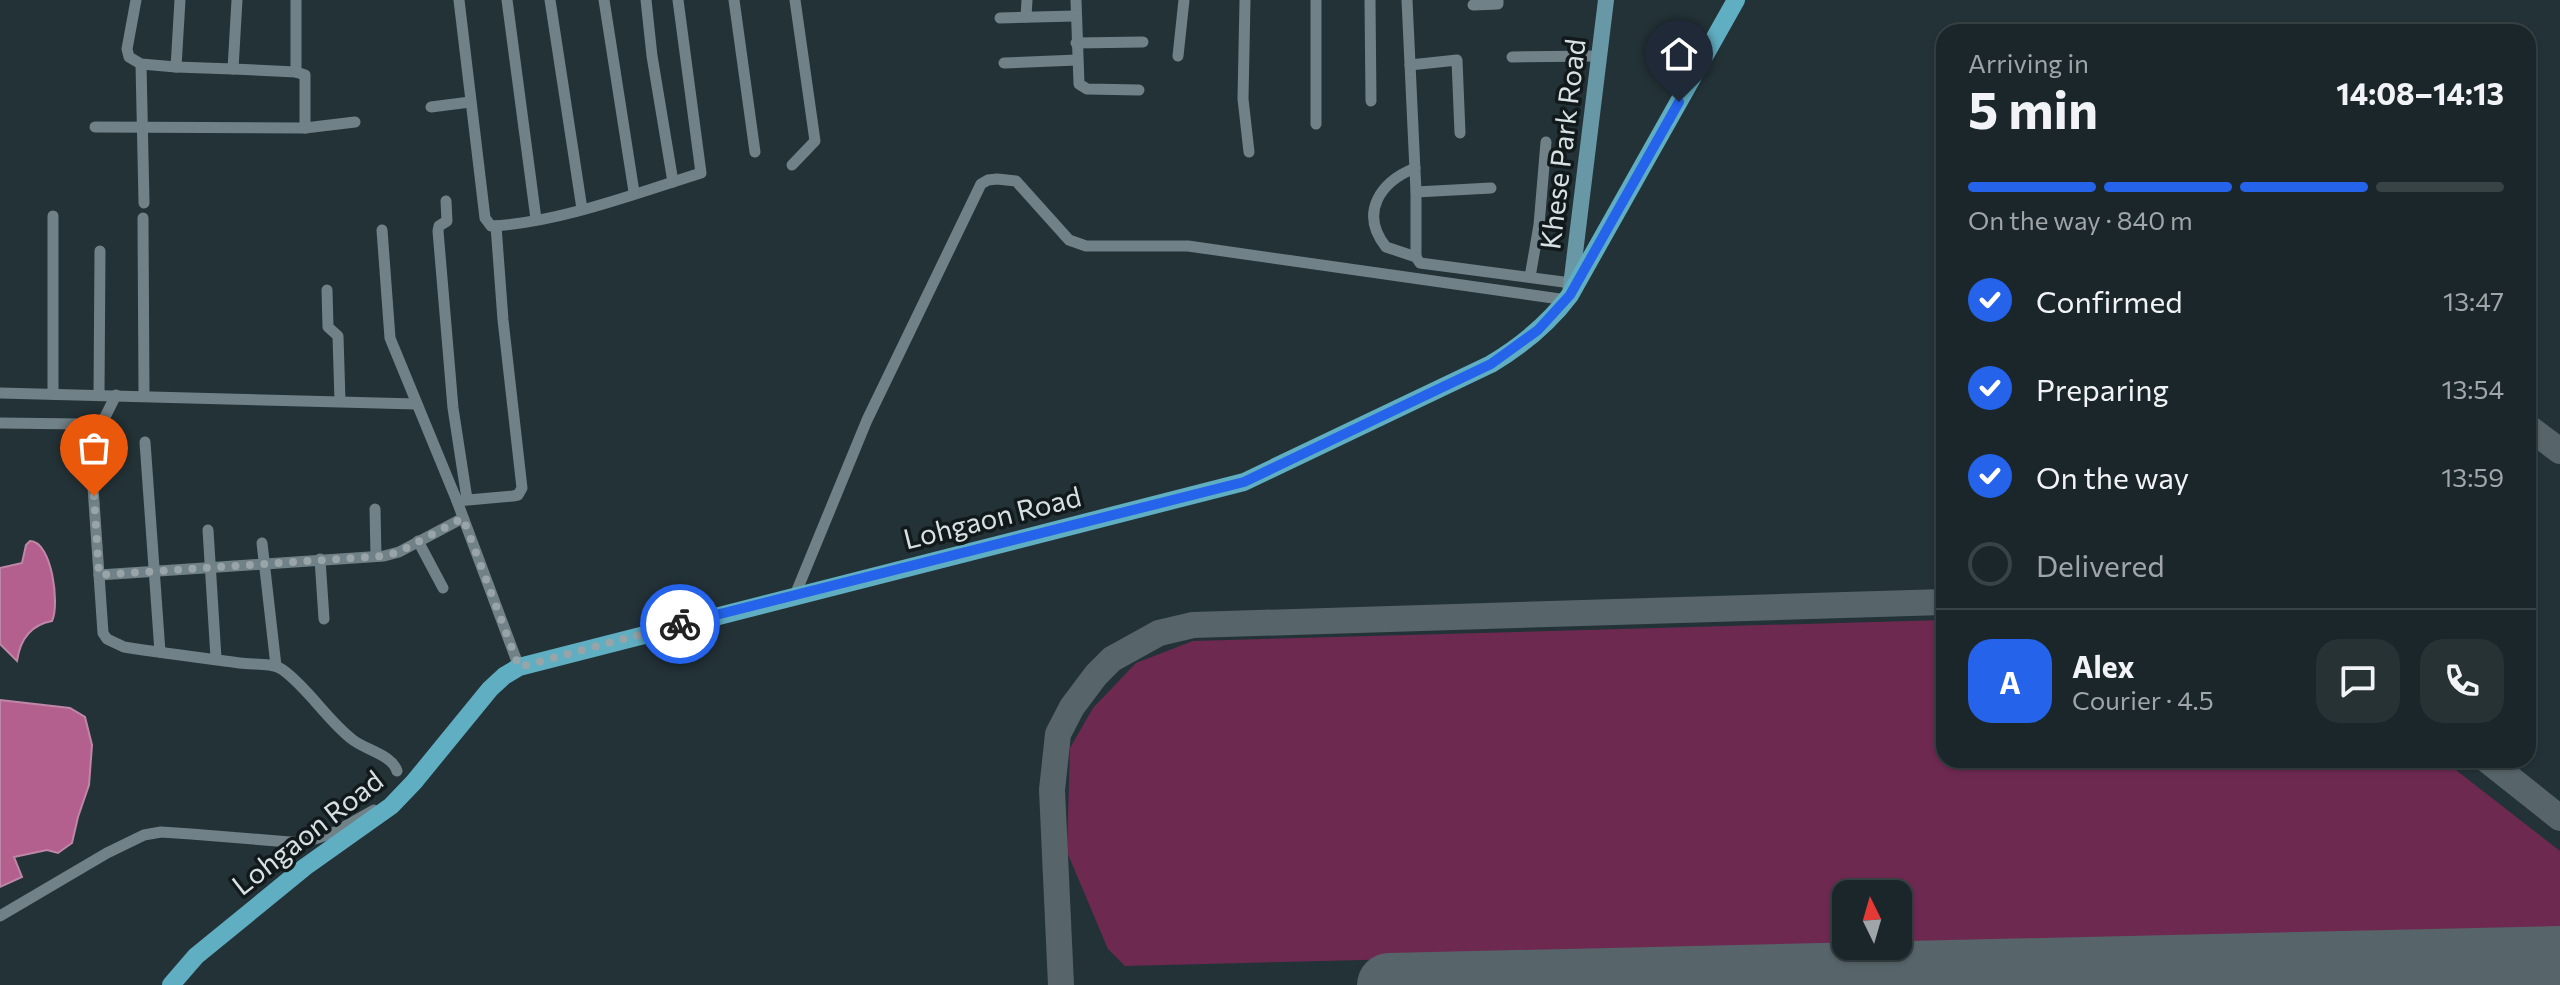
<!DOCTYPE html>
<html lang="en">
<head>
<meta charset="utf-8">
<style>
  :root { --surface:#1a2629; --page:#273235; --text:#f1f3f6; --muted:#9fa5a8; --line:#384346; --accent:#2563eb }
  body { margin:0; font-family:Commissioner,sans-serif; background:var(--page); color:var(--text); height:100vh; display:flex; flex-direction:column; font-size:30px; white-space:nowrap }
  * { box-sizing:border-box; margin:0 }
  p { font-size:26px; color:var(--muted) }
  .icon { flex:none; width:44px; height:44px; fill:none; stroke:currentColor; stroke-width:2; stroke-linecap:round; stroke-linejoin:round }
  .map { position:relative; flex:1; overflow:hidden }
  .panel { position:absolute; left:1936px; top:24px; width:600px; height:744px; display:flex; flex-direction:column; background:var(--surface); border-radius:24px; box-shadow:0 2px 6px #0004,0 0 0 2px var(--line) }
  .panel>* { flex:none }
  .needle { width:52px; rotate:355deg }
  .buttons { position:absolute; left:1832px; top:880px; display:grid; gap:16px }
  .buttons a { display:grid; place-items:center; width:80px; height:80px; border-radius:16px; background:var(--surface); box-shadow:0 2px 6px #0004,0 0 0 2px var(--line); font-size:40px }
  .pin { position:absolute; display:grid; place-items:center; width:68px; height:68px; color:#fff; margin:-82px -34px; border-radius:50% 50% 50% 0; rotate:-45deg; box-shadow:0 0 8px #0007 }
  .pin .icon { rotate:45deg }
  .courier { position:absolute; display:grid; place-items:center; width:80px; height:80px; margin:-40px; border:6px solid #2563eb; border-radius:50%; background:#fff; color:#222; box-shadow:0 2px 10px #0007 }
  .overview em { font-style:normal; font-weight:700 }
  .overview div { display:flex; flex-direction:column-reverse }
  .overview { display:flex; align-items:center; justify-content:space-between; height:136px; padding:0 32px }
  h1 { font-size:52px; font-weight:700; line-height:60px }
  .bar { display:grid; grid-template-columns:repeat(4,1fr); gap:12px 8px; align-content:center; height:96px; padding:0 32px }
  .bar i { height:10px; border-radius:6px; background:var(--line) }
  .bar .selected { background:var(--accent) }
  .bar p { grid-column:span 4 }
  .line { display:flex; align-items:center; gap:20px; padding:0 32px; border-top:2px solid var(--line) }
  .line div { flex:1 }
  .round { display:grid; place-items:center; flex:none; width:84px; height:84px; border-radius:24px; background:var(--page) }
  ol { padding:0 32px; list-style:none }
  li { display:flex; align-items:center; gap:24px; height:88px }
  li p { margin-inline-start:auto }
  li .icon { padding:8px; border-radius:50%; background:var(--accent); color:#fff; stroke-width:4 }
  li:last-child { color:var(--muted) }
  li i { width:44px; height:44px; border:4px solid var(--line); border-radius:50% }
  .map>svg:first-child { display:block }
</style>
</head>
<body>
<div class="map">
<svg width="2560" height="985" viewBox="0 0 2560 985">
  <rect width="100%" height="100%" fill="#233237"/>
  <path fill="#6e2951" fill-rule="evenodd" d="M 1944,620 L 1944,760 L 2443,760 L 2560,851 L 2560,930 L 1125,966 L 1108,949 L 1067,852 L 1070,748 L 1093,708 L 1136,663 L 1193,641 ZM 1846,894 L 1898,894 L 1898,946 L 1846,946 Z"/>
  <g fill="#b4608e" stroke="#be87a8" stroke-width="2">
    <path d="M 30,541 C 52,541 60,605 52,621 C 30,625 20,640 17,661 L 0,644 L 0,568 L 22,563 L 26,545 Z"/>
    <path d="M 0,700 L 70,708 L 85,717 L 92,745 L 89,785 L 78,817 L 72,843 L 58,853 L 47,850 L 14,857 L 22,877 L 0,887 Z"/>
  </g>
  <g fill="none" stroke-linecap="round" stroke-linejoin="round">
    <g stroke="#576469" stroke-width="26">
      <path d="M 2528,427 L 2560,451"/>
      <path d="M 2487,760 L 2560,818"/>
      <path d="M 1488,983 L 1492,985"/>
      <path d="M 1061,985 L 1052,790 L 1058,734 L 1072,707 L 1096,675 L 1112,659 L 1159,633 L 1193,625 L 1944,602"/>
      <path d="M 1562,985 L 1569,981"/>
    </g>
    <path stroke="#576469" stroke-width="64" d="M 1389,985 L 2560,958"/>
    <g stroke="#708187" stroke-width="11">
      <path d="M 136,0 L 127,49 L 129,57 L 141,64 L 176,67"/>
      <path d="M 180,0 L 176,67 L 233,69 L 237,0"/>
      <path d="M 459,0 L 485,218 L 491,226 C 558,223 637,193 701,173 L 678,0"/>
      <path d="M 507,0 L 536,219"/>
      <path d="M 550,0 L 582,209"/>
      <path d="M 604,0 L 634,192"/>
      <path d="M 646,0 L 652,56 L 673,182"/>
      <path d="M 734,0 L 755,152"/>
      <path d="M 1076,0 L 1079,84 L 1087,89 L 1139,90"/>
      <path d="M 1245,0 L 1243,99 L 1249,152"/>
      <path d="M 1370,0 L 1371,101"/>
      <path d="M 1407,0 L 1416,192 L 1416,257"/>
      <path d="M 1473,5 L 1498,4 L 1498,0"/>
      <path d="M 1026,17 L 1027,0"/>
      <path d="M 1000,18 L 1075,16"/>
      <path d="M 1076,43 L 1143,42"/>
      <path d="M 1178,56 L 1184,0"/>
      <path d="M 1512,57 L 1600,56"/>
      <path d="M 1004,63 L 1077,60"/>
      <path d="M 141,64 L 144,203"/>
      <path d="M 1410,65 L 1457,60 L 1460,133"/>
      <path d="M 233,69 L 296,72 L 296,0"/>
      <path d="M 296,72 L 305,75 L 305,128"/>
      <path d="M 431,107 L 470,102"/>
      <path d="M 1316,124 L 1316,0"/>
      <path d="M 95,127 L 305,128 L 355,122"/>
      <path d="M 792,165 L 815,141 L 795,0"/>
      <path d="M 1415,168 C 1380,182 1359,213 1386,247 L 1416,257 L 1420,263 L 1571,283"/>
      <path d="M 1416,192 L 1491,188"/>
      <path d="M 446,201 L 447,221 L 439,226 L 438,231 L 453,408 L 467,499"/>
      <path d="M 143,218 L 144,395"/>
      <path d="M 496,226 L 503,320 L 522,488 L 518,495 L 513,496 L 457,501 L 519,667"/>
      <path d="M 382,230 L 390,338 L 457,501"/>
      <path d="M 1530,277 L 1539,225 L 1546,142"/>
      <path d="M 327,290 L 328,327 L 338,336 L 340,401"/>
      <path d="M 0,393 L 416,404"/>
      <path d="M 53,394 L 53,216"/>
      <path d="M 99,394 L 100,251"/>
      <path d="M 0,423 L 83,424 L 89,429 L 103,633 L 107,639 L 124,647 C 163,653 202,658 240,663 C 253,665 272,662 283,670 C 309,689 327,720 353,740 C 366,750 392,755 397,771"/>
      <path d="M 145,442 L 160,652"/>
      <path d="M 92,443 L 116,395"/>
      <path d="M 375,509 L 376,556"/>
      <path d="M 208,530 L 216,658"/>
      <path d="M 418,541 L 443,588"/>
      <path d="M 262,543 L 276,666"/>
      <path d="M 320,559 L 324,619"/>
      <path d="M 99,575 L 384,556 L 399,552 L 463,518"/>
      <path d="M 795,595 L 867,420 L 981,184 L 988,180 L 997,179 L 1016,181 L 1069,240 L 1086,246 L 1188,246 L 1567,300"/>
      <path d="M 0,916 L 107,853 L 144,835 L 161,832 L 191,834 L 302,843 L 333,833 L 374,810"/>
    </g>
    <path stroke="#6898a5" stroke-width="16" d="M 1570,294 L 1606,0"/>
    <path stroke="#60aec2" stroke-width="18" d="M 171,985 L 196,956 L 305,867 L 391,806 L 414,782 L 490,689 L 504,676 L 519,667 L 1244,482 L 1491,364 C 1521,346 1549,323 1570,295 L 1736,0"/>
  </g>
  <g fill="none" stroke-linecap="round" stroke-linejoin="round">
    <path stroke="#98a4a7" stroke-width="8" stroke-dasharray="0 14.4" d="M 94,496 L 99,575 L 384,556 L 399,552 L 463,518 L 519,667 L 680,624"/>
    <path stroke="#2563eb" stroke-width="10" d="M 680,624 L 1244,482 L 1491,364 L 1538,330 L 1570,295 L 1679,102"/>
  </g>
  <g text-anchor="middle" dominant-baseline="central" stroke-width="7" stroke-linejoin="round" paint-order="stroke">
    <g font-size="28" fill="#d7e1e4" stroke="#12191b">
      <text transform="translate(1562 144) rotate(-83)">Khese Park Road</text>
      <text transform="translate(992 517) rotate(-14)">Lohgaon Road</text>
      <text transform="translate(307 832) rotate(-38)">Lohgaon Road</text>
    </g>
  </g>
</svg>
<div class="buttons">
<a><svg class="needle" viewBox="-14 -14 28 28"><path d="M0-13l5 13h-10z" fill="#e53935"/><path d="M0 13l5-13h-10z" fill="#9fa5a8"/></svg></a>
</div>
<div class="pin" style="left:94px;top:496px;background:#ea580c"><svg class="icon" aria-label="bag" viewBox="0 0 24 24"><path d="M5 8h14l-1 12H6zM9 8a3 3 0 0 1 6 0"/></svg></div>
<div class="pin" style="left:1679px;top:102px;background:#1f2937"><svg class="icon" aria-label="home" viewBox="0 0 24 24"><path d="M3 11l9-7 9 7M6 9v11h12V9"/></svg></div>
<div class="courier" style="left:680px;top:624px"><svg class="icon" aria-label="bike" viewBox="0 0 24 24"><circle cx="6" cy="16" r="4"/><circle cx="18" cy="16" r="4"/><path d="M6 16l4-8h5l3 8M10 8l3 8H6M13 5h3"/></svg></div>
<section class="panel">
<div class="overview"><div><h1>5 min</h1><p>Arriving in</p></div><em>14:08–14:13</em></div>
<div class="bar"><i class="selected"></i><i class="selected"></i><i class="selected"></i><i></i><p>On the way · 840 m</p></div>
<ol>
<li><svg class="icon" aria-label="check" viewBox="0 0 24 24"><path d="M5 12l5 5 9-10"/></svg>Confirmed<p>13:47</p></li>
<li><svg class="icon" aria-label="check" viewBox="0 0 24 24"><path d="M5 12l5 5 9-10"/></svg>Preparing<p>13:54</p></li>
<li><svg class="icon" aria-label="check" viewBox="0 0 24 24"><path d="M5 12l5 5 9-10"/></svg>On the way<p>13:59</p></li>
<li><i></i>Delivered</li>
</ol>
<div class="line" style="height:144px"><b class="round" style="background:var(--accent);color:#fff">A</b><div><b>Alex</b><p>Courier · 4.5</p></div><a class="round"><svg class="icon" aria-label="chat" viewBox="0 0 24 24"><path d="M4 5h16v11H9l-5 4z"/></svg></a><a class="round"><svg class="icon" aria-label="phone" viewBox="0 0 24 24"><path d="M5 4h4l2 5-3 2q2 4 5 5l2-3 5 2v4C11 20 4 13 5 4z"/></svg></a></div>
</section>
</div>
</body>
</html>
